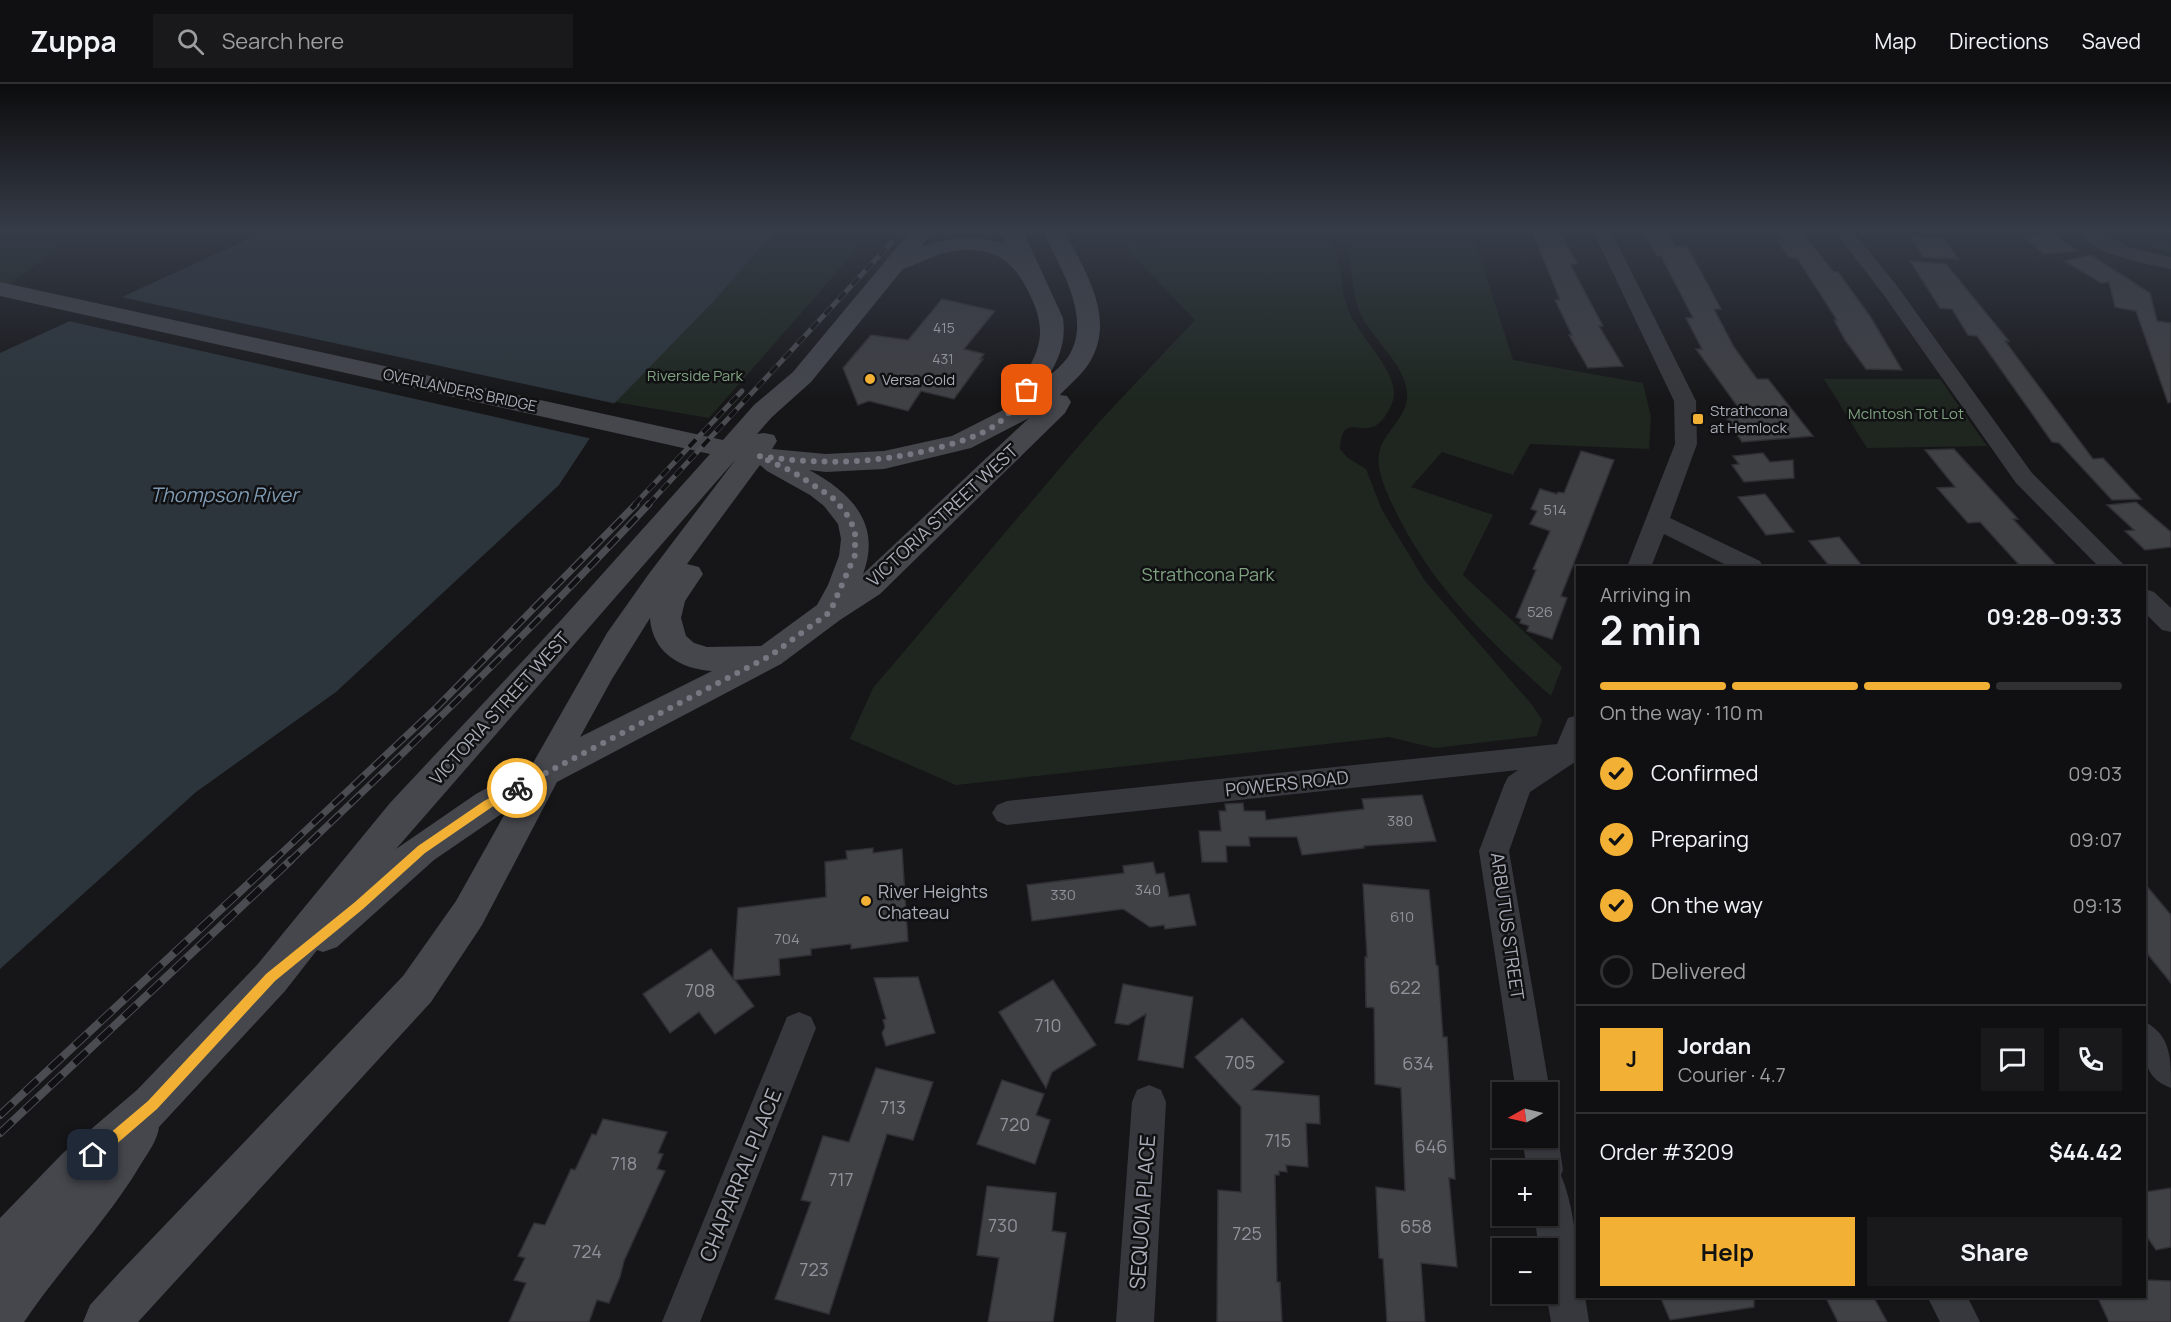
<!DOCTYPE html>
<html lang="en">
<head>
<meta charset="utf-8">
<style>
  :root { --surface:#101012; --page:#19191b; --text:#f1f3f6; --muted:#9c9d9f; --line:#303032; --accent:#f2b134 }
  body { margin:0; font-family:Manrope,sans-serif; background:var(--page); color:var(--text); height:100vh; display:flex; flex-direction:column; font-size:22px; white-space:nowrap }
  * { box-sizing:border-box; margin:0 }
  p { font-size:20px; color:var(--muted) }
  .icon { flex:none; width:33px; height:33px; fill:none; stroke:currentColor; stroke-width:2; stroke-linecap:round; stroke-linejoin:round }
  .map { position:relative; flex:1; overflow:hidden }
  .sheet { position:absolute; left:1576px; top:482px; width:570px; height:732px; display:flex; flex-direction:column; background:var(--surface); border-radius:0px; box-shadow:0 2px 4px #0004,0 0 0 2px var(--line) }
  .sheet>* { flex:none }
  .needle { width:39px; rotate:262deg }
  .controls { position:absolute; left:1492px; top:998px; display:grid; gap:12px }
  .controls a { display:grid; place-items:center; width:66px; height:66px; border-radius:0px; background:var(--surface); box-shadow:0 2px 4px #0004,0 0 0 2px var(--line); font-size:30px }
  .pin { position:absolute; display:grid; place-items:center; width:51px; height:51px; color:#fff; margin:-26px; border-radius:12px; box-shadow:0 3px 9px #0006 }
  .courier { position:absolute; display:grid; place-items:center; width:60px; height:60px; margin:-30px; border:4px solid #f2b134; border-radius:50%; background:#fff; color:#222; box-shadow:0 2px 8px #0007 }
  .summary em { font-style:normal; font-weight:700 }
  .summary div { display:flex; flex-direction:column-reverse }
  .summary { display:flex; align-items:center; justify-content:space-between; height:102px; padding:0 24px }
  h1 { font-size:39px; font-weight:700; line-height:45px }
  .bar { display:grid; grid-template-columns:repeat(4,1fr); gap:9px 6px; align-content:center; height:72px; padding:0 24px }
  .bar i { height:8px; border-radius:4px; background:var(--line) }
  .bar .on { background:var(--accent) }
  .bar p { grid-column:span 4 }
  .line { display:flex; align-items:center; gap:15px; padding:0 24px; border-top:2px solid var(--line) }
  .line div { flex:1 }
  .round { display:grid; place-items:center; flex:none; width:63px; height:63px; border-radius:0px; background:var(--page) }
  ol { padding:0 24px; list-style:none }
  li { display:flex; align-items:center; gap:18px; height:66px }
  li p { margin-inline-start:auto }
  li .icon { padding:6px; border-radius:50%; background:var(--accent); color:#111; stroke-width:4 }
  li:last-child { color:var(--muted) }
  li i { width:33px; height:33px; border:3px solid var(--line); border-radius:50% }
  .action { display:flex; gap:12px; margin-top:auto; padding:12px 24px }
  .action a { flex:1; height:69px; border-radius:0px; background:var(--accent); color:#111; font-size:24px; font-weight:700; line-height:69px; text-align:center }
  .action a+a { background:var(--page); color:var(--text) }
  header { display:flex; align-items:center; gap:36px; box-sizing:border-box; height:84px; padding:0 30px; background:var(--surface); border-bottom:2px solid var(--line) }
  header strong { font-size:28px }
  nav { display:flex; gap:33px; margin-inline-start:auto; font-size:21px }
  .search { width:420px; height:54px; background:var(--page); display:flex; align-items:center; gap:15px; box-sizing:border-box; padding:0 21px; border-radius:0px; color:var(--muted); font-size:22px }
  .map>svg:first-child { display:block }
</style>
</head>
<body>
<header>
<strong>Zuppa</strong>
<div class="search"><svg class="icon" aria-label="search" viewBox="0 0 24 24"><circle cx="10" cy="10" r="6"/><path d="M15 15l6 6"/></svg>Search here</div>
<nav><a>Map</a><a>Directions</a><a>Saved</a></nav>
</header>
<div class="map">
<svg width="2171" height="1238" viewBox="0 0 2171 1238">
  <rect width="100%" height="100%" fill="#161618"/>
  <g fill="#1e261f">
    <path d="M 0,145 L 82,145 L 0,208 Z"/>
    <path d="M 777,145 L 875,145 L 709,334 L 615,318 L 714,217 Z"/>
    <path d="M 940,145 L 1003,145 L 1007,153 L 957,153 L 933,158 L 931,156 Z"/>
    <path d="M 1160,145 L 1326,145 C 1345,171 1337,204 1351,232 C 1362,255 1401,292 1393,316 C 1391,324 1383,338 1375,342 C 1358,350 1342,330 1340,365 L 1348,374 L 1366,385 L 1382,426 L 1425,497 L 1533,622 L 1542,636 L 1537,652 L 1435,664 L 1389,653 L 956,701 L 850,655 L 873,604 L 1100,337 L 1195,236 L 1115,153 L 1154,161 Z"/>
    <path d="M 1337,145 L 1471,145 L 1513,276 L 1643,299 L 1651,333 L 1649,365 L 1530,360 L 1513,391 L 1442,368 L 1411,403 L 1493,431 L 1463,491 L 1562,583 L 1551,612 C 1492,560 1435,505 1399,434 C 1391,418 1382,401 1379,383 C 1374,351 1406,340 1407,313 C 1409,284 1373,256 1361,231 C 1348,203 1356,171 1337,145 Z"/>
    <path d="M 2109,145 L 2171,145 L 2171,168 L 2130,158 Z"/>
    <path d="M 1824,295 L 1940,295 L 1987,362 L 1867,364 Z"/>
  </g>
  <path fill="#2c353c" d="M 270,145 L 777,145 L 714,217 L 609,325 L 559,401 L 336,608 L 196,708 L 0,885 L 0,269 Z"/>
  <path fill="#161618" d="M 116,212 L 617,320 L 593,355 L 64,236 Z"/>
  <g fill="#404145" stroke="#303034" stroke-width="1.5">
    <path d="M 1531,145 L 1559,145 L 1577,180 L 1570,180 L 1603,242 L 1599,242 L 1623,282 L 1588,284 L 1569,251 L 1572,251 L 1555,216 L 1560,216 Z"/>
    <path d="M 1641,145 L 1667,145 L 1675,162 L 1687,162 L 1721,225 L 1714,225 L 1734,263 L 1757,295 L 1768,295 L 1813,352 L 1742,358 L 1724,331 L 1743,330 L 1696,265 L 1702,265 L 1686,234 L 1693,234 L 1661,172 L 1657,172 Z"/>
    <path d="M 1773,145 L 1799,145 L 1834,188 L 1838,188 L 1870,232 L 1902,286 L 1866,285 L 1845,256 L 1834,236 L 1837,236 L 1797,174 L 1790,174 L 1776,156 L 1783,156 Z"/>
    <path d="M 2055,150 L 2077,167 L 2044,170 L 2023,153 Z"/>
    <path d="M 1910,152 L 1944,154 L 1958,175 L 1923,173 Z"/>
    <path d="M 2091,171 L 2150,209 L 2157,237 L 2171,239 L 2171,318 L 2168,319 L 2136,227 L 2115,223 L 2109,198 L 2101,199 L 2064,177 Z"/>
    <path d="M 1910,177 L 1946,180 L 2009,257 L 2005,257 L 2093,375 L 2103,374 L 2141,415 L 2112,416 L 2059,359 L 2052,358 L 1977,252 L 1968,251 L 1952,225 L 1940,224 Z"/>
    <path d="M 942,215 L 995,227 L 964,265 L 984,270 L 980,275 L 983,275 L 954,315 L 921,307 L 908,327 L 869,317 L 858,321 L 843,284 L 871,251 L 908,256 Z"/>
    <path d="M 1954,365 L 2018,435 L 2013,435 L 2058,483 L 2021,483 L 1980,438 L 1968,439 L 1937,404 L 1955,403 L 1925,366 Z"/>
    <path d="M 1581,367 L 1614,376 L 1561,512 L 1567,514 L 1552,555 L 1527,547 L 1529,542 L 1520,539 L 1521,535 L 1516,533 L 1536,486 L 1533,485 L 1550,447 L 1530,440 L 1537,427 L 1531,425 L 1540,405 L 1557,410 L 1558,408 L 1564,409 Z"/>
    <path d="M 1763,369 L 1770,378 L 1793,376 L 1794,394 L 1744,398 L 1732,381 L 1739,380 L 1733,372 Z"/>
    <path d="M 1765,410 L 1794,448 L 1766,451 L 1738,413 Z"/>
    <path d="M 2136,418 L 2171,448 L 2171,463 L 2145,466 L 2125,447 L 2134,446 L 2107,421 Z"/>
    <path d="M 1839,453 L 1863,483 L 1830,483 L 1809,457 Z"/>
    <path d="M 1422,711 L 1436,757 L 1364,762 L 1364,764 L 1302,771 L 1297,753 L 1249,753 L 1250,762 L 1226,762 L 1227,778 L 1202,778 L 1199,747 L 1221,747 L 1219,727 L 1226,727 L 1225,720 L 1243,719 L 1244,727 L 1265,727 L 1266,736 L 1364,725 L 1362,715 Z"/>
    <path d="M 873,764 L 873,769 L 902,765 L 908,857 L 851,865 L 851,860 L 811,865 L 811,871 L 779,875 L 780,891 L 735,896 L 754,922 L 715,950 L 699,928 L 670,949 L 643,910 L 711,865 L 733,895 L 738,824 L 826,813 L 825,778 L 847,775 L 846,767 Z"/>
    <path d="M 1153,778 L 1156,790 L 1164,789 L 1169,813 L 1189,810 L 1196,841 L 1165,845 L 1164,841 L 1150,843 L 1123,825 L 1032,837 L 1027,801 L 1124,789 L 1123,782 Z"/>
    <path d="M 1363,800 L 1429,806 L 1436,881 L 1438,882 L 1443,953 L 1447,953 L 1455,1095 L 1449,1094 L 1457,1183 L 1421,1179 L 1425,1238 L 1387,1238 L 1383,1175 L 1379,1174 L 1376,1103 L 1405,1107 L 1401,1004 L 1375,1000 L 1374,924 L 1366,923 L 1365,873 L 1367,873 Z"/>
    <path d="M 2145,800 L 2171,831 L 2171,899 L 2145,867 Z"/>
    <path d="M 918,893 L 935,949 L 886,962 L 882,949 L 885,943 L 883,936 L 886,935 L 874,894 Z"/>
    <path d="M 1053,896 L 1096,961 L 1052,988 L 1046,1004 L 999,928 Z"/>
    <path d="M 1123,900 L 1193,913 L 1183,984 L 1138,976 L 1146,930 L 1128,941 L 1115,939 Z"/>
    <path d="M 1242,934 L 1284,978 L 1252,1006 L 1319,1012 L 1320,1040 L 1306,1039 L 1308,1083 L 1286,1081 L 1287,1088 L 1279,1087 L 1279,1091 L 1275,1091 L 1277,1198 L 1280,1198 L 1282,1238 L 1217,1238 L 1218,1106 L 1241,1108 L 1241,1023 L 1195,973 Z"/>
    <path d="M 876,984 L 933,998 L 913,1056 L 887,1050 L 829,1230 L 775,1215 L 811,1118 L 801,1116 L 823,1052 L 849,1058 Z"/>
    <path d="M 1002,996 L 1044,1010 L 1036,1031 L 1050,1036 L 1035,1080 L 977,1060 Z"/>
    <path d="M 603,1035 L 667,1048 L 658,1069 L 663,1070 L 657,1085 L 665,1087 L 624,1177 L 620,1193 L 609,1219 L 597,1216 L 589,1238 L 509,1238 L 526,1199 L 514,1196 L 525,1174 L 518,1172 L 534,1139 L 545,1141 L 571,1085 L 575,1086 L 592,1050 L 596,1051 Z"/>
    <path d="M 987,1102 L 1056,1109 L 1052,1147 L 1066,1149 L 1053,1238 L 988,1238 L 999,1174 L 977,1171 Z"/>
    <path d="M 2171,1104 L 2171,1163 L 2156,1166 L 2145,1150 L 2145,1108 Z"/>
    <path d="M 2145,1196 L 2171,1197 L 2171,1238 L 2109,1238 L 2097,1212 L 2145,1212 Z"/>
    <path d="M 1660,1212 L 1754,1212 L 1754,1223 L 1670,1236 Z"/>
    <path d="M 1825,1212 L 1873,1212 L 1887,1238 L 1838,1238 Z"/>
  </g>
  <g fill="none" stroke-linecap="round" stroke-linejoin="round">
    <g fill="#37383d" fill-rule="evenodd">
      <path d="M 1592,145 L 1610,145 L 1696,317 L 1697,360 L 1670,434 L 1760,477 L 1763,483 L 1730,483 L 1664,450 L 1651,483 L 1627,483 L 1675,360 L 1674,317 Z"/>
      <path d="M 1833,145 L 1851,145 L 1897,202 L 2032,389 L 2126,483 L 2099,483 L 2016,399 L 1883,210 Z"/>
      <path d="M 2074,145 L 2094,145 L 2131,164 L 2171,173 L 2171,185 C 2142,179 2092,171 2074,145 Z"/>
      <path d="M 2145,505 L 2154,508 L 2171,524 L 2171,548 L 2162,546 L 2145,529 Z"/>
      <path d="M 1578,631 L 1578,676 L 1530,708 L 1509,767 L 1550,1008 L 1548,1013 L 1548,1008 L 1516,1008 L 1479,767 L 1504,701 L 1508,693 L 1518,686 L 1007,741 L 997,737 L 992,729 L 997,721 L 1007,717 L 1557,660 L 1568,634 Z"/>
      <path d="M 799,928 L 811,933 L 816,944 L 700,1238 L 662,1238 L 787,933 Z"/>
      <path d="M 2145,938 C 2171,951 2171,975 2171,1004 C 2139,992 2145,967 2145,938 Z"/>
      <path d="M 1149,1001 L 1161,1006 L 1166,1018 L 1154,1238 L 1116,1238 L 1132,1018 L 1137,1006 Z"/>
      <path d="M 1548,1039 L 1552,1041 L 1558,1053 L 1563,1086 L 1561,1091 C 1576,1128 1578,1172 1578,1212 L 1585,1212 L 1589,1238 L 1551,1238 L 1546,1209 L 1548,1209 L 1548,1164 L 1539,1164 L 1534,1131 L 1548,1131 L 1548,1086 L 1527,1086 L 1522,1053 L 1548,1053 Z"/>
      <path d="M 1927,1212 L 1967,1212 L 1980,1238 L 1940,1238 Z"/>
    </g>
    <path fill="#45474d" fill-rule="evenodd" d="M 912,145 L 935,145 L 922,162 C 951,152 976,151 1005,159 L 1000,145 L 1022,145 L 1063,234 C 1066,257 1060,273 1048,293 C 1055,287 1063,280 1068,273 C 1094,233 1058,181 1042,145 L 1064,145 C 1083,185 1116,231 1091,276 C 1084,289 1070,300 1060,311 L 1067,312 L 1071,318 L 1065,329 L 880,510 L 840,536 L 781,580 L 557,698 L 482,841 L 431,918 L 138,1238 L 83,1238 L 90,1221 L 120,1188 L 403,892 L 456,817 L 507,726 L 434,776 L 337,863 L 323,868 L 317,866 L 285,907 L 159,1043 C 158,1055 148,1069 141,1080 C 108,1136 61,1183 24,1238 L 0,1238 L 0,1134 L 63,1069 L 137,1006 L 257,881 L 390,719 L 562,535 L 710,370 L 0,212 L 0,198 L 723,356 L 754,321 L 793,288 ZM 960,166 C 1000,165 1014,178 1031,213 C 1038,228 1043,245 1038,262 C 1033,282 1019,298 1008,314 L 1015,320 L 952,352 L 884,367 L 826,370 L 772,365 L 777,357 L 774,351 L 764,349 L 757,350 L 772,333 L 811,298 L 903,185 L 943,169 ZM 1029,334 L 863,490 C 882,440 851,408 809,386 L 826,388 L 884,385 L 971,364 ZM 736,375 L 648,491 L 607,549 L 533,679 L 476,710 L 396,765 ZM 760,381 L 767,387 L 810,411 L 824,422 L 838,440 L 841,455 L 839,472 L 828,501 L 817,521 L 761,562 L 707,563 L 694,559 L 686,552 L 681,534 L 685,517 L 703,490 L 699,483 L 687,480 ZM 650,534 C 652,568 680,585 712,587 L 580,653 L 612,595 Z"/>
    <defs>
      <g id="rail-far2">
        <path d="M 634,421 L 742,307"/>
        <path d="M 648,421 L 904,145"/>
      </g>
      <g id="rail-far1">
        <path d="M 272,778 L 438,622 L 636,420"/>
        <path d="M 289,778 C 412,662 534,544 649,420"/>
      </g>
      <g id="rail">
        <path d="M 0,1031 L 274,776"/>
        <path d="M 0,1049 L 291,776"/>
      </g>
    </defs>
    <use href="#rail-far2" stroke="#4a4c52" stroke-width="5"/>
    <use href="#rail-far1" stroke="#4a4c52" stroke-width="7"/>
    <use href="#rail" stroke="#4a4c52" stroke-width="8"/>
    <use href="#rail-far2" stroke="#111113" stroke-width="4" stroke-dasharray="10" stroke-linecap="butt"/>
    <use href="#rail-far1" stroke="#111113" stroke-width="4.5" stroke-dasharray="14" stroke-linecap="butt"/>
    <use href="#rail" stroke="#111113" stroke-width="6" stroke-dasharray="17" stroke-linecap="butt"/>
  </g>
  <linearGradient id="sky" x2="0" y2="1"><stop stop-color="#0c0c0d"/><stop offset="0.46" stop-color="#363c48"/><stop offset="1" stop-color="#363c48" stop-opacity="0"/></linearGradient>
  <rect width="2171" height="318" fill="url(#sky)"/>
  <path fill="#f2b134" d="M 517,700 L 520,701 L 520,707 L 492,723 L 425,769 L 363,825 L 275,897 L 157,1025 L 98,1076 L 93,1078 L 89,1076 L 87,1071 L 89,1067 L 148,1017 L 266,890 L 355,818 L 418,762 L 484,717 Z"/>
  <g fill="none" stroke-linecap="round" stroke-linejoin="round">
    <path stroke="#757880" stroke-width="6" stroke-dasharray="0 10.8" d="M 517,704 L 770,572 L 830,528 L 855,471 L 855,446 L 846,429 L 832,413 L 793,388 L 759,372 C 820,381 877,380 937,364 C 957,359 980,352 997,340 C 1009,331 1018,318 1027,306"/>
  </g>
  <g fill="#f2b134" stroke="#111113" stroke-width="2">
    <circle cx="870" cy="295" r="6"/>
    <rect x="1692" y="329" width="12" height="12" rx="3"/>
    <circle cx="866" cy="817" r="6"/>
  </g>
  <g text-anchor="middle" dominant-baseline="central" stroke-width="5" stroke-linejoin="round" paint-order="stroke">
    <g font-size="14" fill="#8e929b">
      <text x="944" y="243">415</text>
      <text x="943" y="274">431</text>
    </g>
    <g font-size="15" fill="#7fa381" stroke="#111113">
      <text x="695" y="291">Riverside Park</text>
      <text x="1906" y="329">McIntosh Tot Lot</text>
    </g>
    <g font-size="15" fill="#a8adb8" stroke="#111113" text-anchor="start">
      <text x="882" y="295">Versa Cold</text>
      <text x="1710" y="326">Strathcona<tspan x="1710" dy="17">at Hemlock</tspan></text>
    </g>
    <g font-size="15" fill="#a8adb8" stroke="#111113">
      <text transform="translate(460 306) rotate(12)">OVERLANDERS BRIDGE</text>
    </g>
    <g font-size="15" fill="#8e929b">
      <text x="1555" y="425">514</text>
      <text x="1540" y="527">526</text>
      <text x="1400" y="736">380</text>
      <text x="1148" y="805">340</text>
      <text x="1063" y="810">330</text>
      <text x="1402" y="832">610</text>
      <text x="787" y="854">704</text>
    </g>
    <g font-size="18" fill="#a8adb8" stroke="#111113">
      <text transform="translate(942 431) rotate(-43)">VICTORIA STREET WEST</text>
      <text transform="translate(499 624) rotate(-48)">VICTORIA STREET WEST</text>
      <text transform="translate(1287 699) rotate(-6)">POWERS ROAD</text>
      <text transform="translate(1508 842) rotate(82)">ARBUTUS STREET</text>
    </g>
    <g font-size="18" fill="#7fa381" stroke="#111113">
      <text x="1208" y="490">Strathcona Park</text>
    </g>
    <g font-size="18" fill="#a8adb8" stroke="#111113" text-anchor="start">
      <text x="878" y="807">River Heights<tspan x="878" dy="21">Chateau</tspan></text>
    </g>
    <g font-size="18" fill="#8e929b">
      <text x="1405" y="903">622</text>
      <text x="700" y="906">708</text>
      <text x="1048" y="941">710</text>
      <text x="1240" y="978">705</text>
      <text x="1418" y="979">634</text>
      <text x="893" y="1023">713</text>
      <text x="1015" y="1040">720</text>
      <text x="1278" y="1056">715</text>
      <text x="1431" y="1062">646</text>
      <text x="624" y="1079">718</text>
      <text x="841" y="1095">717</text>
      <text x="1003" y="1141">730</text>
      <text x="1416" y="1142">658</text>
      <text x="1247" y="1149">725</text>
      <text x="587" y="1167">724</text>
      <text x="814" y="1185">723</text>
    </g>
    <g font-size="20" font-style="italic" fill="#7f9bb3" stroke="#111113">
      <text x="224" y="410">Thompson River</text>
    </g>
    <g font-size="21" fill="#a8adb8" stroke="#111113">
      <text transform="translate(740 1091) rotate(-68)">CHAPARRAL PLACE</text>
      <text transform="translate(1142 1128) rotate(-86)">SEQUOIA PLACE</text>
    </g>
  </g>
</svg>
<div class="controls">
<a><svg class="needle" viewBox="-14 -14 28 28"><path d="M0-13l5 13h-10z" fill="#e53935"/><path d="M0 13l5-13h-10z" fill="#9c9d9f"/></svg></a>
<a>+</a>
<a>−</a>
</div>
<div class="pin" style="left:1027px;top:306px;background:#ea580c"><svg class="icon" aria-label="bag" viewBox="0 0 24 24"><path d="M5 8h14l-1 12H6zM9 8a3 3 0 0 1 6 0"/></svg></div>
<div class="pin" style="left:93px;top:1071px;background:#1f2937"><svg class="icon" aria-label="home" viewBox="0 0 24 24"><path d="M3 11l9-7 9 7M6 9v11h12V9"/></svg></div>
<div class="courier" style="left:517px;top:704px"><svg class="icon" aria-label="bike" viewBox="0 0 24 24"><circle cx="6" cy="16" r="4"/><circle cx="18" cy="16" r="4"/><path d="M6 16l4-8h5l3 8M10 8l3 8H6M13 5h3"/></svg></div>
<section class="sheet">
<div class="summary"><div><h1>2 min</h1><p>Arriving in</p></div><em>09:28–09:33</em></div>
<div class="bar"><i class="on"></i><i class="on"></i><i class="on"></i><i></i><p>On the way · 110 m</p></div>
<ol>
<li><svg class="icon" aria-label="check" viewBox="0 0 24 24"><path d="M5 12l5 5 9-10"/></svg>Confirmed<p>09:03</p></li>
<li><svg class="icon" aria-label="check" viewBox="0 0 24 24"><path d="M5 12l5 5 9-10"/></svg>Preparing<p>09:07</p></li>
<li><svg class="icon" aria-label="check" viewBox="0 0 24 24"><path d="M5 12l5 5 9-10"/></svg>On the way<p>09:13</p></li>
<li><i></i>Delivered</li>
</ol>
<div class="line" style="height:108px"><b class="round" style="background:var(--accent);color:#111">J</b><div><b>Jordan</b><p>Courier · 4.7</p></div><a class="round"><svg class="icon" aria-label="chat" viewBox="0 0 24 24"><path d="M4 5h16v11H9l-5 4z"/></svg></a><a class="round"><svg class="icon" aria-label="phone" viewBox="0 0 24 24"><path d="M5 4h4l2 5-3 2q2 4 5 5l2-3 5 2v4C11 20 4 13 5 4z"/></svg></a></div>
<div class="line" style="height:78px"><div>Order #3209</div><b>$44.42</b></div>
<div class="action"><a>Help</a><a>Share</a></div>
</section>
</div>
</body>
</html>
